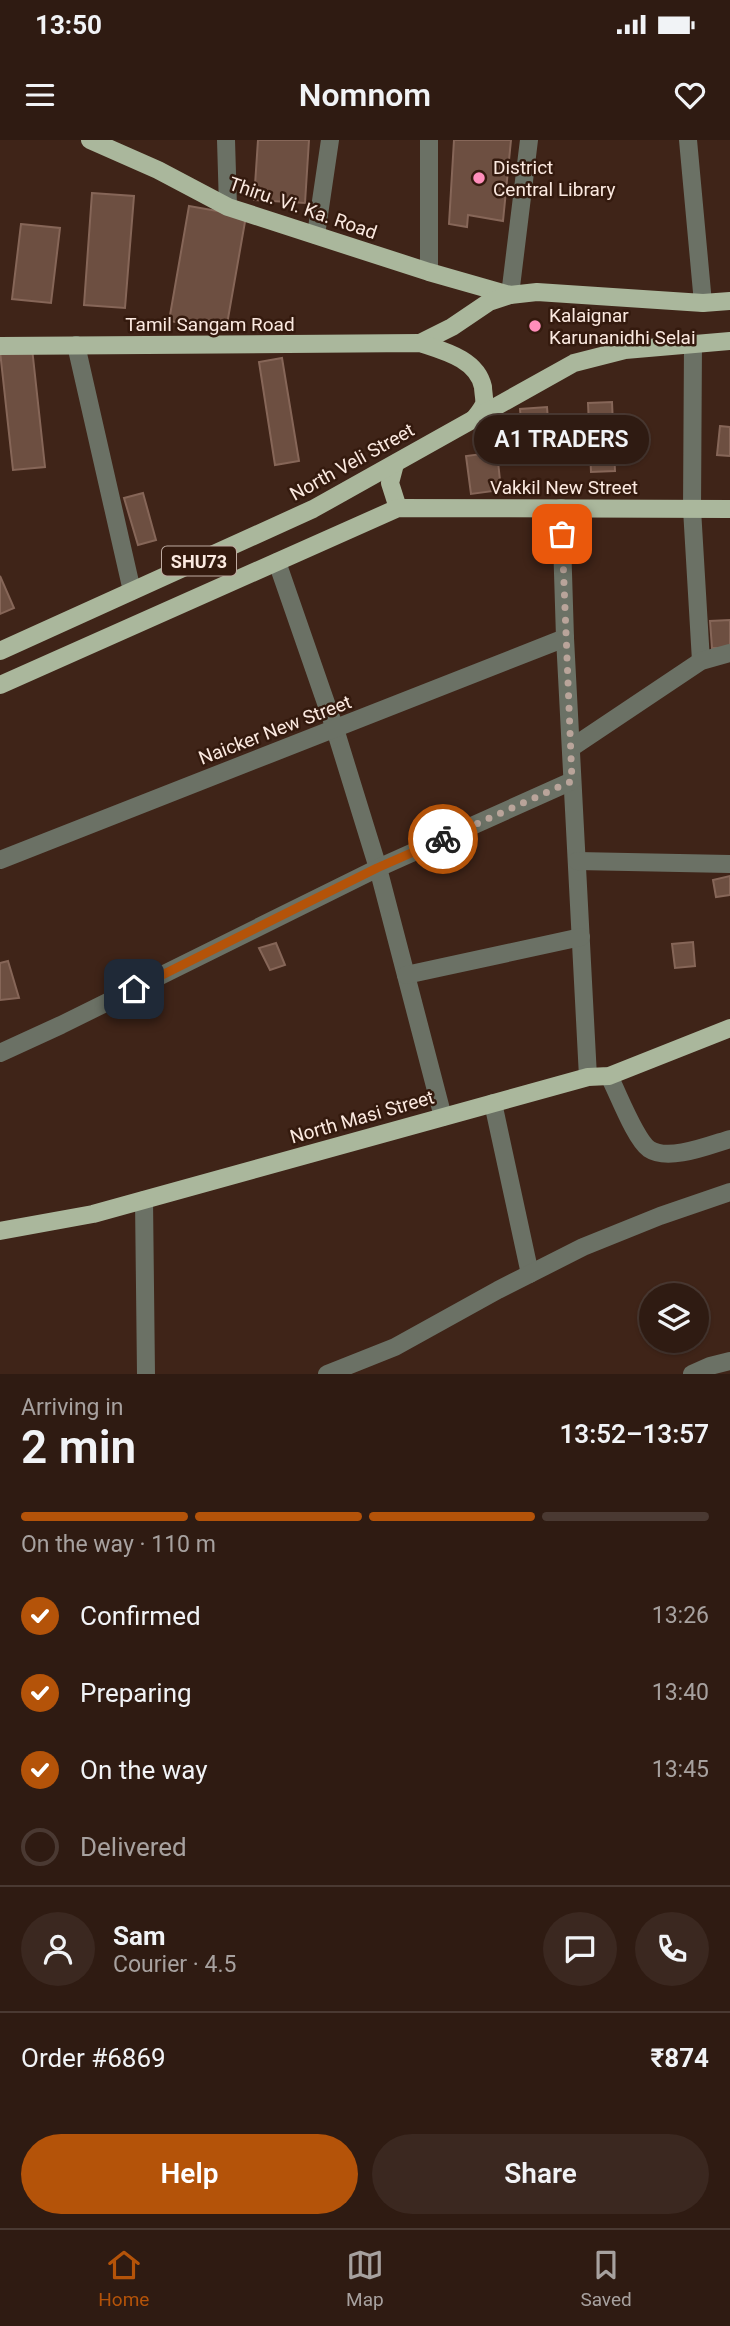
<!DOCTYPE html>
<html lang="en">
<head>
<meta charset="utf-8">
<style>
  :root { --surface:#2f1b12; --page:#3b2820; --text:#f1f3f6; --muted:#a7a19f; --line:#4a3932; --accent:#b45309 }
  body { margin:0; font-family:Roboto,sans-serif; background:var(--page); color:var(--text); height:100vh; display:flex; flex-direction:column; font-size:26px; white-space:nowrap }
  * { box-sizing:border-box; margin:0 }
  p { font-size:23px; color:var(--muted) }
  .icon { flex:none; width:38px; height:38px; fill:none; stroke:currentColor; stroke-width:2; stroke-linecap:round; stroke-linejoin:round }
  .map { position:relative; height:1234px; overflow:hidden }
  .details { display:flex; flex-direction:column; background:var(--surface); flex:1 }
  .details>* { flex:none }
  .tools { position:absolute; left:639px; top:1143px; display:grid; gap:14px }
  .tools a { display:grid; place-items:center; width:70px; height:70px; border-radius:50%; background:var(--surface); box-shadow:0 2px 5px #0004,0 0 0 2px var(--line); font-size:35px }
  .pin { position:absolute; display:grid; place-items:center; width:60px; height:60px; color:#fff; margin:-30px; border-radius:14px; box-shadow:0 4px 10px #0006 }
  .courier { position:absolute; display:grid; place-items:center; width:70px; height:70px; margin:-35px; border:5px solid #b45309; border-radius:50%; background:#fff; color:#222; box-shadow:0 2px 9px #0007 }
  .bubble { position:absolute; height:49px; border-radius:24px; background:var(--surface); box-shadow:0 2px 5px #0004,0 0 0 2px var(--line); font-size:23px; font-weight:600; line-height:49px; text-align:center }
  .head em { font-style:normal; font-weight:600 }
  .head div { display:flex; flex-direction:column-reverse }
  .head { display:flex; align-items:center; justify-content:space-between; height:119px; padding:0 21px }
  h1 { font-size:46px; font-weight:600; line-height:52px }
  .bar { display:grid; grid-template-columns:repeat(4,1fr); gap:10px 7px; align-content:center; height:84px; padding:0 21px }
  .bar i { height:9px; border-radius:5px; background:var(--line) }
  .bar .active { background:var(--accent) }
  .bar p { grid-column:span 4 }
  .line { display:flex; align-items:center; gap:18px; padding:0 21px; border-top:2px solid var(--line) }
  .line div { flex:1 }
  .round { display:grid; place-items:center; flex:none; width:74px; height:74px; border-radius:37px; background:var(--page) }
  ol { padding:0 21px; list-style:none }
  li { display:flex; align-items:center; gap:21px; height:77px }
  li p { margin-inline-start:auto }
  li .icon { padding:7px; border-radius:50%; background:var(--accent); color:#fff; stroke-width:4 }
  li:last-child { color:var(--muted) }
  li i { width:38px; height:38px; border:4px solid var(--line); border-radius:50% }
  .cta { display:flex; gap:14px; margin-top:auto; padding:14px 21px }
  .cta a { flex:1; height:80px; border-radius:42px; background:var(--accent); color:#fff; font-size:28px; font-weight:600; line-height:80px; text-align:center }
  .cta a+a { background:var(--page); color:var(--text) }
  .status { display:flex; justify-content:space-between; align-items:center; height:49px; padding:0 35px; background:var(--surface); direction:ltr }
  .status svg { height:19px; fill:currentColor }
  header { display:flex; justify-content:space-between; align-items:center; height:91px; padding:0 21px; background:var(--surface); font-size:32px; font-weight:600 }
  .tab-bar { display:flex; justify-content:space-around; align-items:center; height:98px; border-top:2px solid var(--line); background:var(--surface); font-size:19px; color:var(--muted) }
  .tab-bar a { display:grid; justify-items:center; gap:4px }
  .tab-bar .active { color:var(--accent) }
  .map>svg:first-child { display:block }
</style>
</head>
<body>
<div class="status"><b>13:50</b><svg viewBox="0 0 49 12"><path d="M0 12V9h3v3zM5 12V6h3v6zM10 12V3h3v9zM15 12V0h3v12zM26 1h20v11H26zM47 4h2v5h-2z"/></svg></div>
<header><svg class="icon" aria-label="menu" viewBox="0 0 24 24"><path d="M4 6h16M4 12h16M4 18h16"/></svg>Nomnom<svg class="icon" aria-label="heart" viewBox="0 0 24 24"><path d="M12 20l-8-8c-3-5 5-10 8-4 3-6 11-1 8 4z"/></svg></header>
<div class="map">
<svg width="730" height="1234" viewBox="0 0 730 1234">
  <rect width="100%" height="100%" fill="#3f2418"/>
  <g fill="#6d4f41" stroke="#866658" stroke-width="2">
    <path d="M 258,0 L 309,0 L 305,63 L 254,60 Z"/>
    <path d="M 454,0 L 511,0 L 503,81 L 468,75 L 467,87 L 449,84 Z"/>
    <path d="M 92,53 L 134,56 L 125,168 L 84,165 Z"/>
    <path d="M 189,66 L 246,76 L 226,190 L 169,181 Z"/>
    <path d="M 21,84 L 60,88 L 51,163 L 12,159 Z"/>
    <path d="M 32,208 L 45,327 L 13,330 L 0,211 Z"/>
    <path d="M 282,218 L 299,321 L 275,325 L 259,222 Z"/>
    <path d="M 612,262 L 615,331 L 591,332 L 588,263 Z"/>
    <path d="M 547,267 L 551,318 L 524,321 L 520,269 Z"/>
    <path d="M 720,286 L 730,287 L 730,316 L 717,315 Z"/>
    <path d="M 497,312 L 501,350 L 471,354 L 466,316 Z"/>
    <path d="M 143,353 L 156,400 L 138,405 L 124,358 Z"/>
    <path d="M 0,436 L 14,468 L 0,474 Z"/>
    <path d="M 730,480 L 730,508 L 712,508 L 710,481 Z"/>
    <path d="M 730,736 L 730,755 L 716,757 L 713,740 Z"/>
    <path d="M 693,802 L 695,826 L 675,828 L 672,804 Z"/>
    <path d="M 276,803 L 285,825 L 270,830 L 259,808 Z"/>
    <path d="M 8,821 L 19,858 L 0,860 L 0,823 Z"/>
  </g>
  <g fill="none" stroke-linecap="round" stroke-linejoin="round">
    <g stroke="#6b7165" stroke-width="18">
      <path d="M 226,0 L 228,67"/>
      <path d="M 688,0 L 703,163"/>
      <path d="M 316,95 L 330,0"/>
      <path d="M 429,132 L 429,0"/>
      <path d="M 510,155 L 529,0"/>
      <path d="M 693,203 L 692,369 L 701,521"/>
      <path d="M 76,205 L 132,451"/>
      <path d="M 561,368 L 565,498 L 588,937"/>
      <path d="M 277,422 L 335,589 L 378,728 L 443,977"/>
      <path d="M 571,608 L 701,521 L 730,513"/>
      <path d="M 0,720 L 565,498"/>
      <path d="M 577,721 L 730,724"/>
      <path d="M 406,835 L 581,797"/>
      <path d="M 0,913 L 61,885 L 378,728 L 572,641"/>
      <path d="M 609,936 C 618,953 635,999 649,1009 C 668,1022 710,1005 730,999"/>
      <path d="M 493,963 L 530,1134"/>
      <path d="M 144,1060 L 146,1234"/>
      <path d="M 327,1234 L 395,1207 L 498,1150 L 583,1107 L 660,1076 L 730,1052"/>
      <path d="M 692,1234 L 710,1226 L 730,1221"/>
    </g>
    <g stroke="#aab79c" stroke-width="18">
      <path d="M 90,0 L 158,30 L 228,67 L 429,132 L 510,155"/>
      <path d="M 420,203 L 452,187 L 489,162 L 510,155 L 537,152 L 703,163 L 730,161"/>
      <path d="M 0,206 L 420,203 C 444,211 477,219 483,247 C 483,252 485,260 484,264 C 482,269 477,275 474,279"/>
      <path d="M 395,324 L 390,343 L 398,368"/>
      <path d="M 0,511 L 313,369 L 574,223 L 625,210 L 730,201"/>
      <path d="M 0,545 L 398,368 L 730,369"/>
      <path d="M 0,1091 L 93,1074 L 588,937 L 609,936 L 730,888"/>
    </g>
  </g>
  <g fill="none" stroke-linecap="round" stroke-linejoin="round">
    <path stroke="#b9a49a" stroke-width="7" stroke-dasharray="0 12.6" d="M 443,699 L 572,641 L 562,394"/>
    <path stroke="#b45309" stroke-width="9" d="M 134,849 L 377,728 L 443,699"/>
  </g>
  <g fill="#ff8ebb" stroke="#341a0e" stroke-width="2.5">
    <circle cx="479" cy="38" r="7"/>
    <circle cx="535" cy="186" r="7"/>
  </g>
  <g text-anchor="middle" dominant-baseline="central" stroke-width="5" stroke-linejoin="round" paint-order="stroke">
    <rect fill="#341a0e" stroke="#bfaba1" stroke-width="2" x="162" y="406.5" width="74" height="29" rx="5"/>
    <g font-size="18" font-weight="bold" fill="#fbe9e0">
      <text x="199" y="421">SHU73</text>
    </g>
    <g font-size="19" fill="#fbe9e0" stroke="#341a0e" text-anchor="start">
      <text x="493" y="27">District<tspan x="493" dy="22">Central Library</tspan></text>
      <text x="549" y="175">Kalaignar<tspan x="549" dy="22">Karunanidhi Selai</tspan></text>
    </g>
    <g font-size="19" fill="#fbe9e0" stroke="#341a0e">
      <text transform="translate(303 68) rotate(19)">Thiru. Vi. Ka. Road</text>
      <text x="210" y="184">Tamil Sangam Road</text>
      <text transform="translate(352 322) rotate(-29)">North Veli Street</text>
      <text x="564" y="347">Vakkil New Street</text>
      <text transform="translate(275 590) rotate(-21)">Naicker New Street</text>
      <text transform="translate(362 977) rotate(-16)">North Masi Street</text>
    </g>
  </g>
</svg>
<div class="tools">
<a><svg class="icon" aria-label="layers" viewBox="0 0 24 24"><path d="M12 4l9 5-9 5-9-5zM3 14l9 5 9-5"/></svg></a>
</div>
<div class="pin" style="left:562px;top:394px;background:#ea580c"><svg class="icon" aria-label="bag" viewBox="0 0 24 24"><path d="M5 8h14l-1 12H6zM9 8a3 3 0 0 1 6 0"/></svg></div>
<div class="pin" style="left:134px;top:849px;background:#1f2937"><svg class="icon" aria-label="home" viewBox="0 0 24 24"><path d="M3 11l9-7 9 7M6 9v11h12V9"/></svg></div>
<div class="courier" style="left:443px;top:699px"><svg class="icon" aria-label="bike" viewBox="0 0 24 24"><circle cx="6" cy="16" r="4"/><circle cx="18" cy="16" r="4"/><path d="M6 16l4-8h5l3 8M10 8l3 8H6M13 5h3"/></svg></div>
<div class="bubble" style="left:474px;top:275px;width:175px">A1 TRADERS</div>
</div>
<section class="details">
<div class="head"><div><h1>2 min</h1><p>Arriving in</p></div><em>13:52–13:57</em></div>
<div class="bar"><i class="active"></i><i class="active"></i><i class="active"></i><i></i><p>On the way · 110 m</p></div>
<ol>
<li><svg class="icon" aria-label="check" viewBox="0 0 24 24"><path d="M5 12l5 5 9-10"/></svg>Confirmed<p>13:26</p></li>
<li><svg class="icon" aria-label="check" viewBox="0 0 24 24"><path d="M5 12l5 5 9-10"/></svg>Preparing<p>13:40</p></li>
<li><svg class="icon" aria-label="check" viewBox="0 0 24 24"><path d="M5 12l5 5 9-10"/></svg>On the way<p>13:45</p></li>
<li><i></i>Delivered</li>
</ol>
<div class="line" style="height:126px"><a class="round"><svg class="icon" aria-label="person" viewBox="0 0 24 24"><circle cx="12" cy="8" r="4"/><path d="M4 21q1-7 8-7t8 7"/></svg></a><div><b>Sam</b><p>Courier · 4.5</p></div><a class="round"><svg class="icon" aria-label="chat" viewBox="0 0 24 24"><path d="M4 5h16v11H9l-5 4z"/></svg></a><a class="round"><svg class="icon" aria-label="phone" viewBox="0 0 24 24"><path d="M5 4h4l2 5-3 2q2 4 5 5l2-3 5 2v4C11 20 4 13 5 4z"/></svg></a></div>
<div class="line" style="height:91px"><div>Order #6869</div><b>₹874</b></div>
<div class="cta"><a>Help</a><a>Share</a></div>
</section>
<nav class="tab-bar">
<a class="active"><svg class="icon" aria-label="home" viewBox="0 0 24 24"><path d="M3 11l9-7 9 7M6 9v11h12V9"/></svg>Home</a>
<a><svg class="icon" aria-label="map" viewBox="0 0 24 24"><path d="M3 6l6-2 6 2 6-2v14l-6 2-6-2-6 2zM9 4v14M15 6v14"/></svg>Map</a>
<a><svg class="icon" aria-label="saved" viewBox="0 0 24 24"><path d="M7 4h10v16l-5-4-5 4z"/></svg>Saved</a>
</nav>
</body>
</html>
